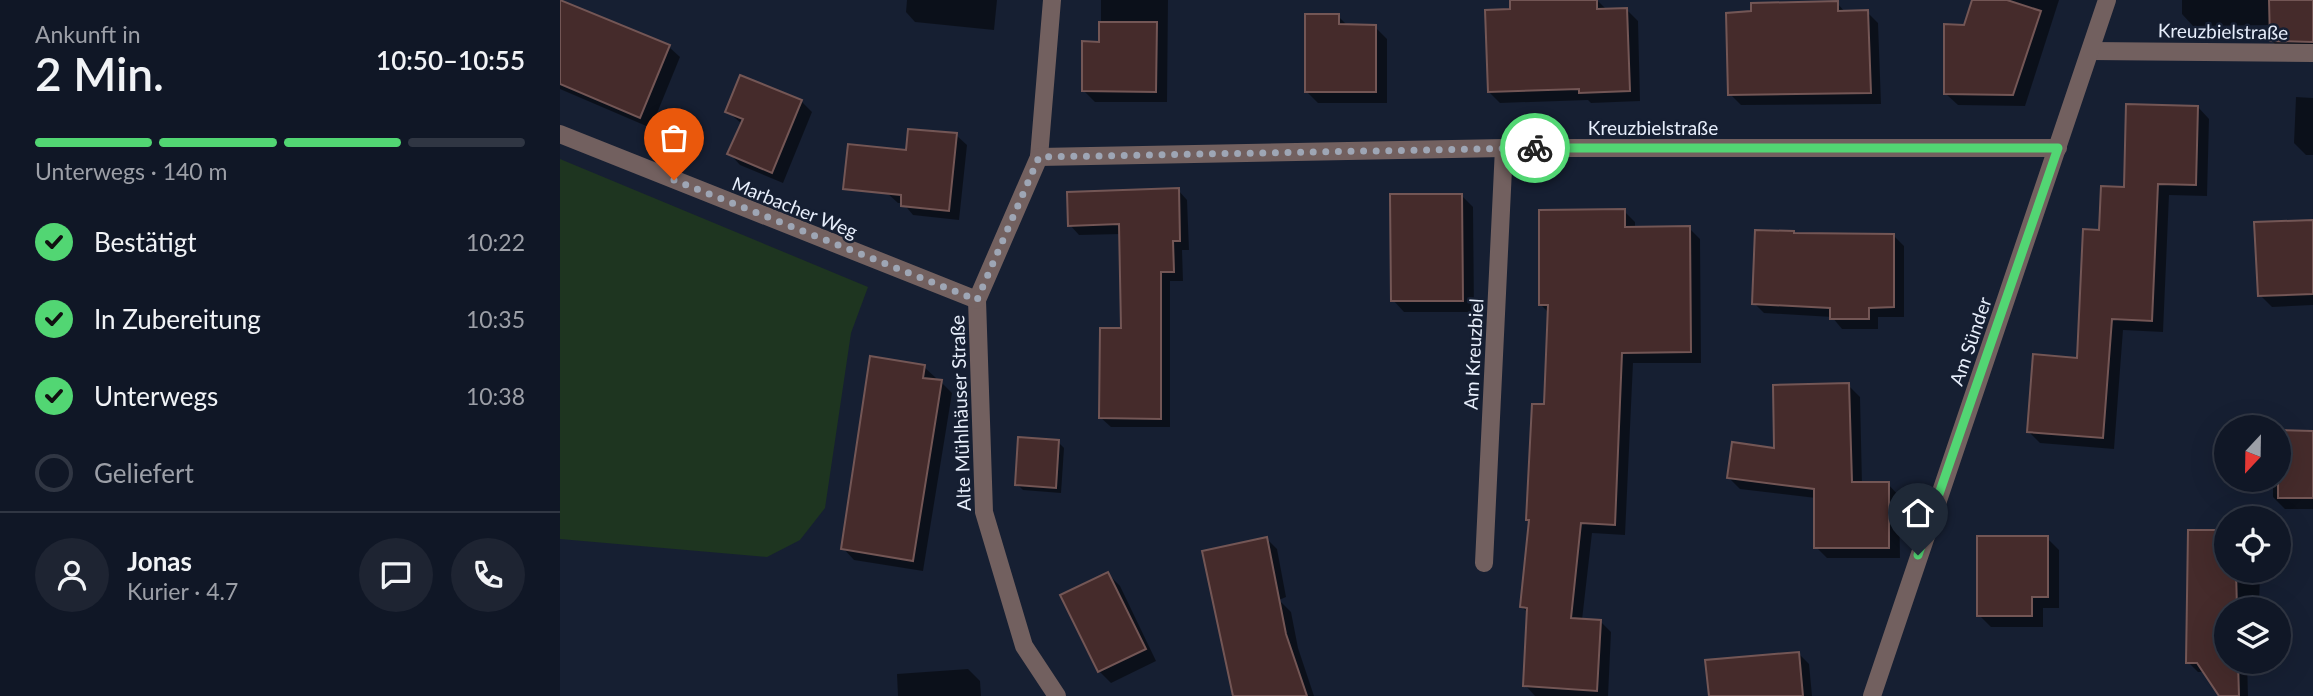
<!DOCTYPE html>
<html lang="de">
<head>
<meta charset="utf-8">
<style>
  :root { --surface:#101726; --page:#1e2432; --text:#f1f3f6; --muted:#9c9fa7; --line:#303643; --accent:#52d673 }
  body { margin:0; font-family:Lato,sans-serif; background:var(--page); color:var(--text); height:100vh; display:flex; flex-direction:column; font-size:26px; white-space:nowrap }
  * { box-sizing:border-box; margin:0 }
  p { font-size:23px; color:var(--muted) }
  .icon { flex:none; width:38px; height:38px; fill:none; stroke:currentColor; stroke-width:2; stroke-linecap:round; stroke-linejoin:round }
  .map { position:relative; flex:1; overflow:hidden }
  .panel { display:flex; flex-direction:column; background:var(--surface); width:560px }
  .panel>* { flex:none }
  .needle { width:46px; rotate:202deg }
  .tools { position:absolute; left:1654px; top:415px; display:grid; gap:14px }
  .tools a { display:grid; place-items:center; width:77px; height:77px; border-radius:50%; background:var(--surface); box-shadow:0 7px 28px #0002,0 0 0 2px var(--line); font-size:35px }
  .pin { position:absolute; display:grid; place-items:center; width:60px; height:60px; color:#fff; margin:-72px -30px; border-radius:50% 50% 50% 0; rotate:-45deg; box-shadow:0 0 7px #0007 }
  .pin .icon { rotate:45deg }
  .courier { position:absolute; display:grid; place-items:center; width:70px; height:70px; margin:-35px; border:5px solid #52d673; border-radius:50%; background:#fff; color:#222; box-shadow:0 2px 9px #0007 }
  .overview em { font-style:normal; font-weight:600 }
  .overview div { display:flex; flex-direction:column-reverse }
  .overview { display:flex; align-items:center; justify-content:space-between; height:119px; padding:0 35px }
  h1 { font-size:46px; font-weight:600; line-height:52px }
  .bar { display:grid; grid-template-columns:repeat(4,1fr); gap:10px 7px; align-content:center; height:84px; padding:0 35px }
  .bar i { height:9px; border-radius:5px; background:var(--line) }
  .bar .current { background:var(--accent) }
  .bar p { grid-column:span 4 }
  .line { display:flex; align-items:center; gap:18px; padding:0 35px; border-top:2px solid var(--line) }
  .line div { flex:1 }
  .round { display:grid; place-items:center; flex:none; width:74px; height:74px; border-radius:37px; background:var(--page) }
  ol { padding:0 35px; list-style:none }
  li { display:flex; align-items:center; gap:21px; height:77px }
  li p { margin-inline-start:auto }
  li .icon { padding:7px; border-radius:50%; background:var(--accent); color:#111; stroke-width:4 }
  li:last-child { color:var(--muted) }
  li i { width:38px; height:38px; border:4px solid var(--line); border-radius:50% }
  main { display:flex; flex:1; min-height:0 }
  .map>svg:first-child { display:block }
</style>
</head>
<body>
<main>
<section class="panel">
<div class="overview"><div><h1>2 Min.</h1><p>Ankunft in</p></div><em>10:50–10:55</em></div>
<div class="bar"><i class="current"></i><i class="current"></i><i class="current"></i><i></i><p>Unterwegs · 140 m</p></div>
<ol>
<li><svg class="icon" aria-label="check" viewBox="0 0 24 24"><path d="M5 12l5 5 9-10"/></svg>Bestätigt<p>10:22</p></li>
<li><svg class="icon" aria-label="check" viewBox="0 0 24 24"><path d="M5 12l5 5 9-10"/></svg>In Zubereitung<p>10:35</p></li>
<li><svg class="icon" aria-label="check" viewBox="0 0 24 24"><path d="M5 12l5 5 9-10"/></svg>Unterwegs<p>10:38</p></li>
<li><i></i>Geliefert</li>
</ol>
<div class="line" style="height:126px"><a class="round"><svg class="icon" aria-label="person" viewBox="0 0 24 24"><circle cx="12" cy="8" r="4"/><path d="M4 21q1-7 8-7t8 7"/></svg></a><div><b>Jonas</b><p>Kurier · 4.7</p></div><a class="round"><svg class="icon" aria-label="chat" viewBox="0 0 24 24"><path d="M4 5h16v11H9l-5 4z"/></svg></a><a class="round"><svg class="icon" aria-label="phone" viewBox="0 0 24 24"><path d="M5 4h4l2 5-3 2q2 4 5 5l2-3 5 2v4C11 20 4 13 5 4z"/></svg></a></div>
</section>
<div class="map">
<svg width="1753" height="696" viewBox="0 0 1753 696">
  <rect width="100%" height="100%" fill="#161f32"/>
  <path fill="#1e3520" d="M 0,159 L 308,287 L 291,333 L 265,508 L 240,540 L 207,557 L 0,539 Z"/>
  <g fill="#0007">
    <path d="M 347,0 L 437,0 L 434,30 L 355,22 L 346,12 Z"/>
    <path d="M 541,0 L 608,0 L 607,102 L 535,102 L 523,90 L 541,43 Z"/>
    <path d="M 1037,0 L 1047,10 L 1067,10 L 1078,21 L 1080,101 L 1031,103 L 1028,100 L 940,103 L 929,92 L 952,11 Z"/>
    <path d="M 1414,0 L 1499,0 L 1465,106 L 1398,105 L 1386,94 Z"/>
    <path d="M 1622,0 L 1753,0 L 1753,52 L 1723,52 L 1712,41 L 1712,25 L 1633,26 L 1622,14 Z"/>
    <path d="M 0,1 L 109,47 L 120,57 L 91,128 L 0,89 Z"/>
    <path d="M 1277,3 L 1286,13 L 1307,12 L 1318,23 L 1321,104 L 1181,105 L 1170,94 Z"/>
    <path d="M 778,16 L 788,26 L 815,27 L 827,39 L 827,103 L 758,103 L 746,91 Z"/>
    <path d="M 1736,97 L 1753,98 L 1753,155 L 1746,155 L 1734,143 Z"/>
    <path d="M 241,101 L 252,112 L 223,183 L 180,165 L 170,154 L 182,124 L 167,111 Z"/>
    <path d="M 1638,107 L 1649,119 L 1647,196 L 1609,195 L 1603,332 L 1563,330 L 1554,449 L 1480,443 L 1469,432 L 1518,360 L 1541,232 L 1566,189 Z"/>
    <path d="M 396,135 L 407,145 L 399,220 L 353,215 L 343,203 L 338,203 L 327,193 L 348,152 Z"/>
    <path d="M 618,190 L 627,200 L 629,250 L 622,250 L 623,281 L 610,281 L 610,427 L 551,427 L 541,418 L 563,330 L 561,234 L 519,235 L 510,225 Z"/>
    <path d="M 902,196 L 913,207 L 914,312 L 844,312 L 833,300 Z"/>
    <path d="M 1064,211 L 1075,222 L 1075,228 L 1129,228 L 1140,239 L 1141,363 L 1073,363 L 1065,535 L 1032,533 L 1022,620 L 1040,621 L 1051,632 L 1048,696 L 975,696 L 965,685 L 969,614 L 962,607 L 971,522 L 968,519 L 986,406 L 989,313 L 981,305 Z"/>
    <path d="M 1753,221 L 1753,305 L 1712,307 L 1700,295 L 1696,224 Z"/>
    <path d="M 1233,233 L 1333,235 L 1344,246 L 1344,317 L 1318,317 L 1318,329 L 1282,329 L 1272,317 L 1204,313 L 1194,303 Z"/>
    <path d="M 364,367 L 376,378 L 375,381 L 381,382 L 392,393 L 363,571 L 294,560 L 283,548 Z"/>
    <path d="M 1288,385 L 1300,397 L 1302,484 L 1328,484 L 1339,496 L 1340,558 L 1267,558 L 1256,547 L 1256,498 L 1180,489 L 1169,478 L 1216,450 Z"/>
    <path d="M 1718,432 L 1753,432 L 1753,509 L 1725,509 L 1713,497 L 1713,480 L 1718,480 Z"/>
    <path d="M 498,442 L 504,448 L 501,493 L 463,490 L 457,484 Z"/>
    <path d="M 1666,532 L 1666,570 L 1700,570 L 1699,609 L 1666,609 L 1666,662 L 1687,662 L 1688,696 L 1661,696 L 1645,672 L 1638,672 L 1628,662 Z"/>
    <path d="M 1487,538 L 1499,550 L 1499,608 L 1483,608 L 1483,627 L 1431,627 L 1419,615 Z"/>
    <path d="M 707,539 L 717,549 L 726,597 L 719,600 L 731,612 L 738,648 L 754,696 L 675,696 Z"/>
    <path d="M 548,574 L 560,586 L 596,661 L 551,683 L 539,671 Z"/>
    <path d="M 1238,653 L 1249,664 L 1252,696 L 1150,696 Z"/>
    <path d="M 408,669 L 420,681 L 421,696 L 338,696 L 337,674 Z"/>
  </g>
  <g fill="#452b2b" stroke="#735655" stroke-width="2">
    <path d="M 0,0 L 110,45 L 80,118 L 0,84 Z"/>
    <path d="M 950,0 L 1037,0 L 1037,9 L 1067,8 L 1070,91 L 1019,93 L 1019,89 L 928,92 L 925,10 L 950,9 Z"/>
    <path d="M 1412,0 L 1447,0 L 1481,11 L 1453,95 L 1384,94 L 1384,24 L 1404,25 Z"/>
    <path d="M 1709,0 L 1753,0 L 1753,42 L 1710,41 Z"/>
    <path d="M 1278,1 L 1278,11 L 1308,10 L 1311,93 L 1168,95 L 1166,13 L 1191,11 L 1191,3 Z"/>
    <path d="M 745,14 L 779,14 L 779,24 L 816,25 L 816,92 L 745,92 Z"/>
    <path d="M 539,22 L 597,22 L 596,92 L 522,91 L 522,41 L 539,42 Z"/>
    <path d="M 180,75 L 242,100 L 212,173 L 167,154 L 183,119 L 165,112 Z"/>
    <path d="M 1566,104 L 1638,106 L 1636,185 L 1598,184 L 1592,321 L 1552,319 L 1543,438 L 1467,432 L 1473,354 L 1517,358 L 1523,229 L 1539,230 L 1541,186 L 1564,187 Z"/>
    <path d="M 348,129 L 397,133 L 389,211 L 341,206 L 341,195 L 283,189 L 288,144 L 346,150 Z"/>
    <path d="M 619,188 L 620,241 L 613,241 L 614,272 L 601,272 L 601,419 L 539,418 L 540,328 L 561,328 L 559,224 L 508,226 L 507,192 Z"/>
    <path d="M 830,194 L 902,194 L 903,301 L 831,301 Z"/>
    <path d="M 1065,209 L 1065,227 L 1130,226 L 1131,352 L 1062,353 L 1055,525 L 1021,523 L 1011,618 L 1041,620 L 1037,691 L 963,686 L 967,608 L 960,607 L 969,520 L 966,520 L 972,404 L 984,404 L 988,305 L 979,305 L 979,210 Z"/>
    <path d="M 1753,220 L 1753,294 L 1698,296 L 1694,222 Z"/>
    <path d="M 1195,230 L 1234,231 L 1234,233 L 1334,234 L 1334,307 L 1309,308 L 1309,319 L 1270,319 L 1270,308 L 1192,304 Z"/>
    <path d="M 310,356 L 365,365 L 363,378 L 382,380 L 353,561 L 281,549 Z"/>
    <path d="M 1289,383 L 1292,482 L 1329,482 L 1329,548 L 1254,548 L 1254,489 L 1167,478 L 1172,442 L 1214,448 L 1213,385 Z"/>
    <path d="M 1718,430 L 1753,431 L 1753,498 L 1718,498 Z"/>
    <path d="M 458,437 L 499,440 L 496,488 L 455,485 Z"/>
    <path d="M 1628,530 L 1666,530 L 1666,570 L 1676,570 L 1677,609 L 1666,609 L 1666,662 L 1678,662 L 1679,696 L 1659,696 L 1637,663 L 1626,663 Z"/>
    <path d="M 1417,536 L 1488,536 L 1488,597 L 1472,597 L 1472,616 L 1417,616 Z"/>
    <path d="M 707,537 L 726,634 L 747,696 L 673,696 L 642,551 Z"/>
    <path d="M 548,572 L 586,649 L 538,672 L 500,595 Z"/>
    <path d="M 1239,652 L 1243,696 L 1149,696 L 1145,660 Z"/>
  </g>
  <g fill="none" stroke-linecap="round" stroke-linejoin="round">
    <g stroke="#72605f" stroke-width="18">
      <path d="M 492,0 L 479,157 L 417,300 L 424,512 L 464,646 L 497,696"/>
      <path d="M 1531,51 L 1753,53"/>
      <path d="M 0,134 L 417,300"/>
      <path d="M 479,157 L 944,148 L 1498,148"/>
      <path d="M 924,563 L 944,148"/>
      <path d="M 1312,696 L 1547,0"/>
    </g>
  </g>
  <g fill="none" stroke-linecap="round" stroke-linejoin="round">
    <path stroke="#9ea6b5" stroke-width="7" stroke-dasharray="0 12.6" d="M 114,180 L 417,300 L 479,157 L 975,148"/>
    <path stroke="#52d673" stroke-width="9" d="M 975,148 L 1498,148 L 1358,555"/>
  </g>
  <g text-anchor="middle" dominant-baseline="central" stroke-width="5" stroke-linejoin="round" paint-order="stroke">
    <g font-size="19" fill="#e7eefb" stroke="#161f32">
      <text transform="translate(1663 31) rotate(1)">Kreuzbielstraße</text>
      <text x="1093" y="127">Kreuzbielstraße</text>
      <text transform="translate(235 207) rotate(22)">Marbacher Weg</text>
      <text transform="translate(1410 341) rotate(-71)">Am Sünder</text>
      <text transform="translate(913 354) rotate(-87)">Am Kreuzbiel</text>
      <text transform="translate(400 413) rotate(-92)">Alte Mühlhäuser Straße</text>
    </g>
  </g>
</svg>
<div class="tools">
<a><svg class="needle" viewBox="-14 -14 28 28"><path d="M0-13l5 13h-10z" fill="#e53935"/><path d="M0 13l5-13h-10z" fill="#9c9fa7"/></svg></a>
<a><svg class="icon" aria-label="locate" viewBox="0 0 24 24"><circle cx="12" cy="12" r="6"/><path d="M12 2v4M12 18v4M2 12h4M18 12h4"/></svg></a>
<a><svg class="icon" aria-label="layers" viewBox="0 0 24 24"><path d="M12 4l9 5-9 5-9-5zM3 14l9 5 9-5"/></svg></a>
</div>
<div class="pin" style="left:114px;top:180px;background:#ea580c"><svg class="icon" aria-label="bag" viewBox="0 0 24 24"><path d="M5 8h14l-1 12H6zM9 8a3 3 0 0 1 6 0"/></svg></div>
<div class="pin" style="left:1358px;top:555px;background:#1f2937"><svg class="icon" aria-label="home" viewBox="0 0 24 24"><path d="M3 11l9-7 9 7M6 9v11h12V9"/></svg></div>
<div class="courier" style="left:975px;top:148px"><svg class="icon" aria-label="bike" viewBox="0 0 24 24"><circle cx="6" cy="16" r="4"/><circle cx="18" cy="16" r="4"/><path d="M6 16l4-8h5l3 8M10 8l3 8H6M13 5h3"/></svg></div>
</div>
</main>
</body>
</html>
